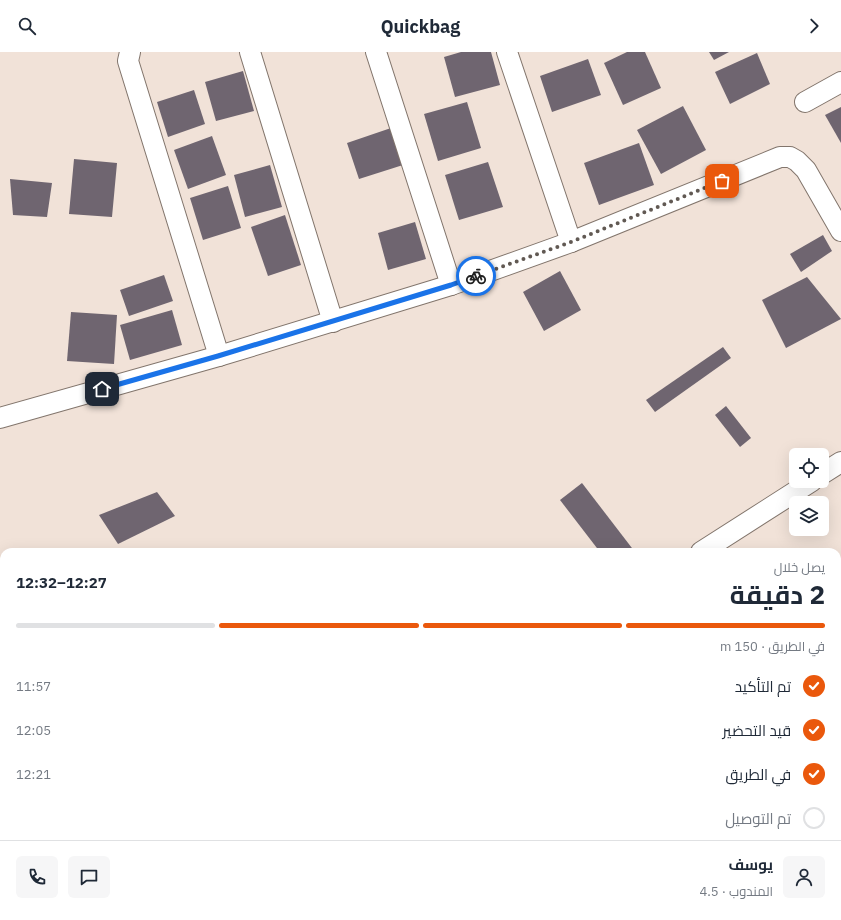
<!DOCTYPE html>
<html lang="ar">
<head>
<meta charset="utf-8">
<style>
  :root { --surface:#fff; --page:#f6f6f7; --text:#1f2937; --muted:#747a83; --line:#e0e1e3; --accent:#ea580c }
  body { margin:0; font-family:"IBM Plex Sans",Cairo,sans-serif; background:var(--page); color:var(--text); direction:rtl; height:100vh; display:flex; flex-direction:column; font-size:15px; white-space:nowrap }
  * { box-sizing:border-box; margin:0 }
  p { font-size:13px; color:var(--muted) }
  .icon { flex:none; width:22px; height:22px; fill:none; stroke:currentColor; stroke-width:2; stroke-linecap:round; stroke-linejoin:round }
  .map { position:relative; flex:1; overflow:hidden; direction:ltr }
  .details { position:absolute; left:0px; top:496px; width:841px; height:372px; display:flex; flex-direction:column; background:var(--surface); border-radius:12px 12px 0 0; box-shadow:0 4px 16px #0002; direction:rtl }
  .details>* { flex:none }
  .controls { position:absolute; left:789px; top:396px; display:grid; gap:8px }
  .controls a { display:grid; place-items:center; width:40px; height:40px; border-radius:6px; background:var(--surface); box-shadow:0 4px 16px #0002; font-size:20px }
  .pin { position:absolute; display:grid; place-items:center; width:34px; height:34px; color:#fff; margin:-17px; border-radius:8px; box-shadow:0 2px 6px #0006 }
  .courier { position:absolute; display:grid; place-items:center; width:40px; height:40px; margin:-20px; border:3px solid #1a73e8; border-radius:50%; background:#fff; color:#222; box-shadow:0 1px 5px #0007 }
  .overview em { font-style:normal; font-weight:700 }
  .overview div { display:flex; flex-direction:column-reverse }
  .overview { display:flex; align-items:center; justify-content:space-between; height:68px; padding:0 16px }
  h1 { font-size:26px; font-weight:700; line-height:30px }
  .bar { display:grid; grid-template-columns:repeat(4,1fr); gap:6px 4px; align-content:center; height:48px; padding:0 16px }
  .bar i { height:5px; border-radius:3px; background:var(--line) }
  .bar .selected { background:var(--accent) }
  .bar p { grid-column:span 4 }
  .line { display:flex; align-items:center; gap:10px; padding:0 16px; border-top:1px solid var(--line) }
  .line div { flex:1 }
  .round { display:grid; place-items:center; flex:none; width:42px; height:42px; border-radius:6px; background:var(--page) }
  ol { padding:0 16px; list-style:none }
  li { display:flex; align-items:center; gap:12px; height:44px }
  li p { margin-inline-start:auto }
  li .icon { padding:4px; border-radius:50%; background:var(--accent); color:#fff; stroke-width:4 }
  li:last-child { color:var(--muted) }
  li i { width:22px; height:22px; border:2px solid var(--line); border-radius:50% }
  header { display:flex; justify-content:space-between; align-items:center; height:52px; padding:0 16px; background:var(--surface); font-size:18px; font-weight:700 }
  .map>svg:first-child { display:block }
</style>
</head>
<body>
<header><svg class="icon" aria-label="forward" viewBox="0 0 24 24"><path d="M9 5l7 7-7 7"/></svg>Quickbag<svg class="icon" aria-label="search" viewBox="0 0 24 24"><circle cx="10" cy="10" r="6"/><path d="M15 15l6 6"/></svg></header>
<div class="map">
<svg width="841" height="868" viewBox="0 0 841 868">
  <rect width="100%" height="100%" fill="#f1e2d8"/>
  <g fill="#6f6570">
    <path d="M 461,0 L 491,0 L 500,33 L 455,45 L 444,5 Z"/>
    <path d="M 627,0 L 645,0 L 661,36 L 623,53 L 604,11 Z"/>
    <path d="M 709,0 L 729,0 L 714,8 Z"/>
    <path d="M 757,1 L 770,32 L 730,52 L 715,20 Z"/>
    <path d="M 588,7 L 601,43 L 552,60 L 540,24 Z"/>
    <path d="M 243,19 L 254,59 L 216,69 L 205,30 Z"/>
    <path d="M 194,38 L 205,72 L 168,85 L 157,50 Z"/>
    <path d="M 467,50 L 481,96 L 438,109 L 424,62 Z"/>
    <path d="M 683,54 L 706,98 L 661,122 L 637,78 Z"/>
    <path d="M 841,55 L 841,91 L 825,63 Z"/>
    <path d="M 391,76 L 403,113 L 359,127 L 347,91 Z"/>
    <path d="M 212,84 L 226,123 L 188,137 L 174,98 Z"/>
    <path d="M 639,91 L 654,133 L 599,153 L 584,111 Z"/>
    <path d="M 74,107 L 117,111 L 112,165 L 69,162 Z"/>
    <path d="M 488,110 L 503,155 L 459,168 L 445,123 Z"/>
    <path d="M 270,113 L 282,155 L 245,165 L 234,123 Z"/>
    <path d="M 10,127 L 52,131 L 47,165 L 13,163 Z"/>
    <path d="M 228,134 L 241,176 L 203,188 L 190,146 Z"/>
    <path d="M 285,163 L 301,213 L 268,224 L 251,175 Z"/>
    <path d="M 415,170 L 426,207 L 388,218 L 378,181 Z"/>
    <path d="M 823,183 L 832,199 L 801,220 L 790,202 Z"/>
    <path d="M 560,219 L 581,258 L 544,279 L 523,240 Z"/>
    <path d="M 164,223 L 173,249 L 129,264 L 120,238 Z"/>
    <path d="M 807,225 L 841,267 L 786,296 L 762,248 Z"/>
    <path d="M 172,258 L 182,293 L 130,308 L 120,273 Z"/>
    <path d="M 71,260 L 117,263 L 114,312 L 67,309 Z"/>
    <path d="M 723,295 L 731,306 L 655,360 L 646,348 Z"/>
    <path d="M 726,354 L 751,386 L 740,395 L 715,363 Z"/>
    <path d="M 582,431 L 635,500 L 600,500 L 560,448 Z"/>
    <path d="M 157,440 L 175,464 L 118,492 L 99,463 Z"/>
    <path d="M 4,580 L 4,613 L 0,604 L 0,582 Z"/>
    <path d="M 4,729 L 4,753 L 0,743 L 0,732 Z"/>
    <path d="M 24,864 L 60,864 L 53,868 L 26,868 Z"/>
    <path d="M 216,864 L 271,864 L 265,868 L 219,868 Z"/>
    <path d="M 175,865 L 178,868 L 167,868 Z"/>
  </g>
  <g fill="none" stroke-linecap="round" stroke-linejoin="round">
    <defs>
      <g id="minor">
        <path d="M 130,0 L 128,9 L 219,304"/>
        <path d="M 250,0 L 333,270"/>
        <path d="M 376,0 L 451,233"/>
        <path d="M 507,0 L 571,190"/>
        <path d="M 805,50 L 841,30"/>
        <path d="M 0,366 L 219,304 L 451,233 L 571,190 L 780,105 L 790,105 L 797,109 L 806,118 L 841,179"/>
        <path d="M 822,422 L 841,410"/>
        <path d="M 701,500 L 812,429"/>
        <path d="M 0,653 L 4,651"/>
        <path d="M 192,864 L 195,868"/>
        <path d="M 632,864 L 633,868"/>
        <path d="M 118,868 L 126,864"/>
      </g>
    </defs>
    <use href="#minor" stroke="#82756c" stroke-width="22"/>
    <use href="#minor" stroke="#fff" stroke-width="20"/>
  </g>
  <g fill="none" stroke-linecap="round" stroke-linejoin="round">
    <path stroke="#615953" stroke-width="4" stroke-dasharray="0 7.2" d="M 476,224 L 571,190 L 722,129"/>
    <path stroke="#1a73e8" stroke-width="5" d="M 102,337 L 218,304 L 451,233 L 476,224"/>
  </g>
</svg>
<div class="controls">
<a><svg class="icon" aria-label="locate" viewBox="0 0 24 24"><circle cx="12" cy="12" r="6"/><path d="M12 2v4M12 18v4M2 12h4M18 12h4"/></svg></a>
<a><svg class="icon" aria-label="layers" viewBox="0 0 24 24"><path d="M12 4l9 5-9 5-9-5zM3 14l9 5 9-5"/></svg></a>
</div>
<div class="pin" style="left:722px;top:129px;background:#ea580c"><svg class="icon" aria-label="bag" viewBox="0 0 24 24"><path d="M5 8h14l-1 12H6zM9 8a3 3 0 0 1 6 0"/></svg></div>
<div class="pin" style="left:102px;top:337px;background:#1f2937"><svg class="icon" aria-label="home" viewBox="0 0 24 24"><path d="M3 11l9-7 9 7M6 9v11h12V9"/></svg></div>
<div class="courier" style="left:476px;top:224px"><svg class="icon" aria-label="bike" viewBox="0 0 24 24"><circle cx="6" cy="16" r="4"/><circle cx="18" cy="16" r="4"/><path d="M6 16l4-8h5l3 8M10 8l3 8H6M13 5h3"/></svg></div>
<section class="details">
<div class="overview"><div><h1>2 دقيقة</h1><p>يصل خلال</p></div><em>12:27–12:32</em></div>
<div class="bar"><i class="selected"></i><i class="selected"></i><i class="selected"></i><i></i><p>في الطريق · 150 m</p></div>
<ol>
<li><svg class="icon" aria-label="check" viewBox="0 0 24 24"><path d="M5 12l5 5 9-10"/></svg>تم التأكيد<p>11:57</p></li>
<li><svg class="icon" aria-label="check" viewBox="0 0 24 24"><path d="M5 12l5 5 9-10"/></svg>قيد التحضير<p>12:05</p></li>
<li><svg class="icon" aria-label="check" viewBox="0 0 24 24"><path d="M5 12l5 5 9-10"/></svg>في الطريق<p>12:21</p></li>
<li><i></i>تم التوصيل</li>
</ol>
<div class="line" style="height:72px"><a class="round"><svg class="icon" aria-label="person" viewBox="0 0 24 24"><circle cx="12" cy="8" r="4"/><path d="M4 21q1-7 8-7t8 7"/></svg></a><div><b>يوسف</b><p>المندوب · 4.5</p></div><a class="round"><svg class="icon" aria-label="chat" viewBox="0 0 24 24"><path d="M4 5h16v11H9l-5 4z"/></svg></a><a class="round"><svg class="icon" aria-label="phone" viewBox="0 0 24 24"><path d="M5 4h4l2 5-3 2q2 4 5 5l2-3 5 2v4C11 20 4 13 5 4z"/></svg></a></div>
</section>
</div>
</body>
</html>
